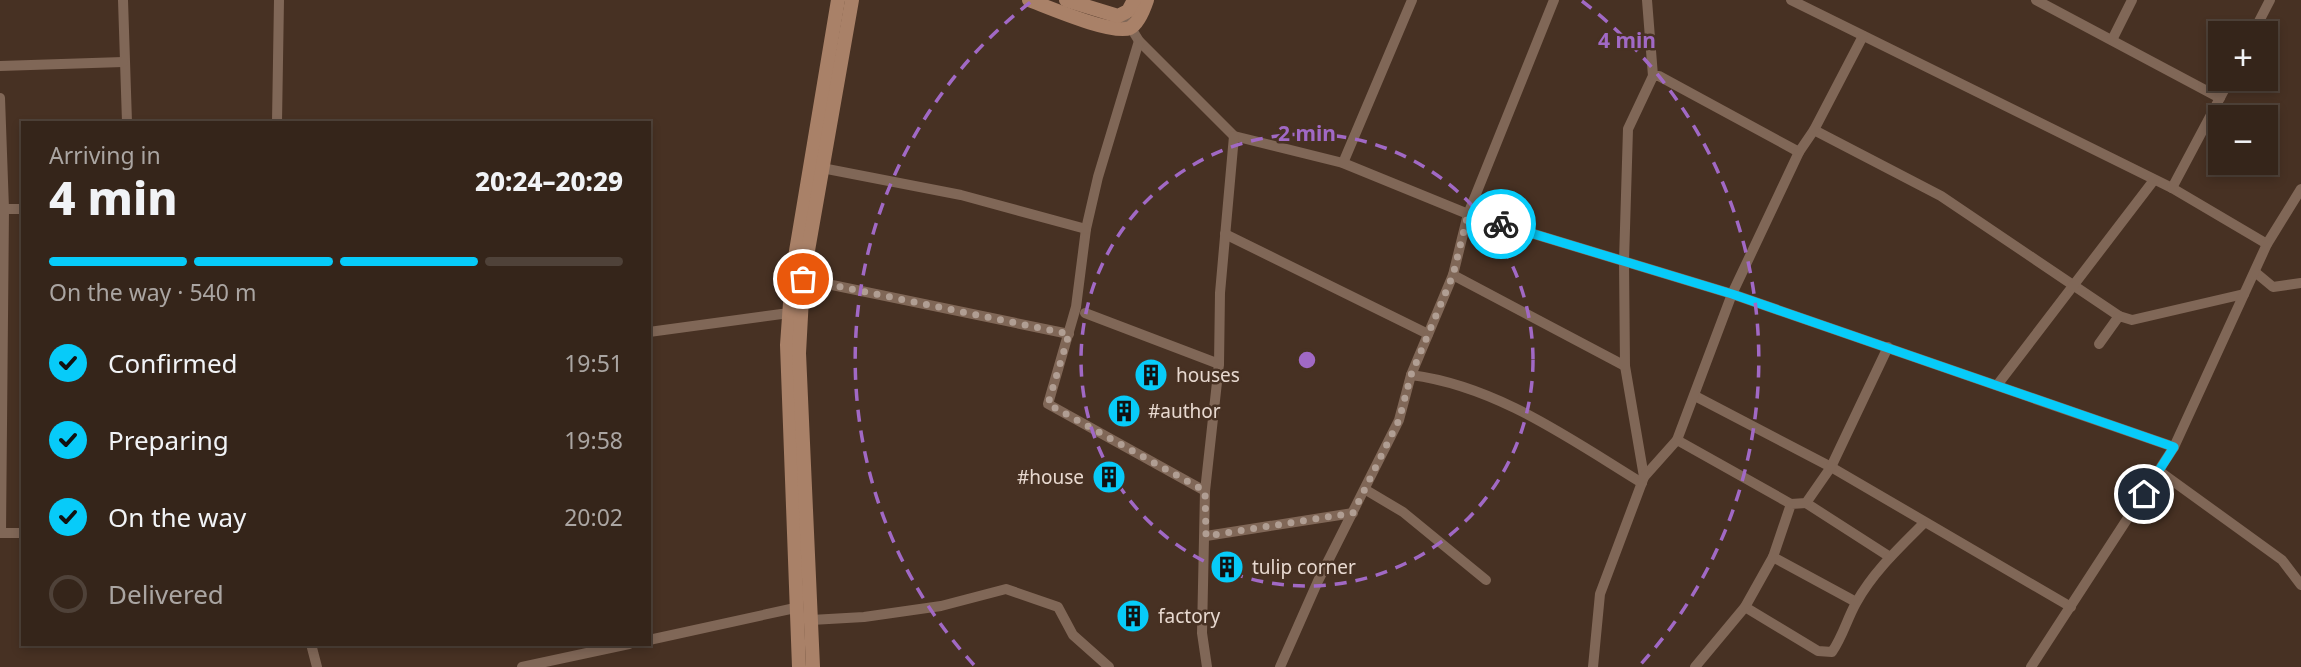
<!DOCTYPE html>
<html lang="en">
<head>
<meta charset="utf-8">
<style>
  :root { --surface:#35251a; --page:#3d2d23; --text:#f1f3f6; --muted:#aaa5a2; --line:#4f4239; --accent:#07cbf9 }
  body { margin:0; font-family:"Noto Sans",sans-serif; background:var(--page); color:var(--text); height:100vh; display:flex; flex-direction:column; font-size:26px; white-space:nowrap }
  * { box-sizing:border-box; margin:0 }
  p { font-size:23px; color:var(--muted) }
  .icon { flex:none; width:38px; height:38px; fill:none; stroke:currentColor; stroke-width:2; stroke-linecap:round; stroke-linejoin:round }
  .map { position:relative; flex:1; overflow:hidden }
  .panel { position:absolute; left:21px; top:121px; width:630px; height:525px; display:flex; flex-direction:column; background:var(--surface); border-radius:0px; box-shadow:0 4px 10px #0003,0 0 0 2px var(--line) }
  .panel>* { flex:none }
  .fabs { position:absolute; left:2208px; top:21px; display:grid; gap:14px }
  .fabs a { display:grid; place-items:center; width:70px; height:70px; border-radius:0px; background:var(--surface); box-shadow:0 4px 10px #0003,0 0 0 2px var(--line); font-size:35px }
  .pin { position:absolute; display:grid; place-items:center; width:60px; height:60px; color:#fff; margin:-30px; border:4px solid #fff; border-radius:50%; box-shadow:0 2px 7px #0007 }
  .courier { position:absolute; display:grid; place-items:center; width:70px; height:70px; margin:-35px; border:5px solid #07cbf9; border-radius:50%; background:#fff; color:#222; box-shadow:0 2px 9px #0007 }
  .head em { font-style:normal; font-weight:800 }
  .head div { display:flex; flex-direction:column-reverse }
  .head { display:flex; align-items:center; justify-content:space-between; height:119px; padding:0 28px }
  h1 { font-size:46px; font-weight:800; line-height:52px }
  .bar { display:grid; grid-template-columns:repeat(4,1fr); gap:10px 7px; align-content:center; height:84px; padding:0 28px }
  .bar i { height:9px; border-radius:5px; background:var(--line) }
  .bar .selected { background:var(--accent) }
  .bar p { grid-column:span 4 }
  ol { padding:0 28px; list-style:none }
  li { display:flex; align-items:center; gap:21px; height:77px }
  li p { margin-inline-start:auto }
  li .icon { padding:7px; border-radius:50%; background:var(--accent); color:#111; stroke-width:4 }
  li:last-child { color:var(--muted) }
  li i { width:38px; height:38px; border:4px solid var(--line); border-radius:50% }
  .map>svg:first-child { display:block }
</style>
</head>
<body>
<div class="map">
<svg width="2301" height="667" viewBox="0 0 2301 667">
  <rect width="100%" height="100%" fill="#473123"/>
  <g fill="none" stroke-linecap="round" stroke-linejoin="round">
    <g stroke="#806757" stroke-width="10">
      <path d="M 123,0 L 127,122"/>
      <path d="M 1791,0 L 2172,188 L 2267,244"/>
      <path d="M 2036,0 L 2220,98"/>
      <path d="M 1123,15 L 1139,41 L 1234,136 L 1343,163 L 1468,214 L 1732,294 L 2174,447"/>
      <path d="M 2253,33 L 2270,0"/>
      <path d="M 2112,40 L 2132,0"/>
      <path d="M 1139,41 L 1098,177 L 1086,229 L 1076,307 L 1048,404 L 1205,491"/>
      <path d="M 0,66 L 123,62"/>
      <path d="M 1653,76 L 1659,76 L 1799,152"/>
      <path d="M 0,98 L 4,209 L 1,533"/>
      <path d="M 277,122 L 279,0"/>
      <path d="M 1814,130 L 1941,196 L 2119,316"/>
      <path d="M 1343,163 L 1412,0"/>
      <path d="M 822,168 L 961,195 L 1086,229"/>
      <path d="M 2172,188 L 2230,79"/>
      <path d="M 1,209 L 23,209"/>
      <path d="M 1225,234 L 1428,334"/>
      <path d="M 2255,272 L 2273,287 L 2301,283"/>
      <path d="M 1453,275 L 1625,366"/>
      <path d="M 803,279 L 1069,334"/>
      <path d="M 1085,313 L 1219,364"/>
      <path d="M 649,332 L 789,313"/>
      <path d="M 2099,344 L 2119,316 L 2132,320 L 2244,294"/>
      <path d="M 1411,375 C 1497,386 1570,439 1642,483"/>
      <path d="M 1998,384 L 2154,180"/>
      <path d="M 1695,396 L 1831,467 L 2071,607"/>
      <path d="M 1677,440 L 1791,504"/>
      <path d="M 2159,471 L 2282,560 L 2301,585"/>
      <path d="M 1644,477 L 1625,366 L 1624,261 L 1628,129 L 1653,76 L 1647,0"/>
      <path d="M 1366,490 L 1403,512 L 1486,580"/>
      <path d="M 1806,503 L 1890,557"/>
      <path d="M 0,533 L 23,533"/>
      <path d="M 1206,536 L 1353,513"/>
      <path d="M 1773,557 L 1856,602"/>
      <path d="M 1745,607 L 1818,651 L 1832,652 C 1843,636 1847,619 1856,603 C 1873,572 1900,547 1924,523"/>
      <path d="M 811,620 L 864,617 L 941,606 L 1006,589 L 1058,607 L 1073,635 L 1109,667"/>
      <path d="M 649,640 L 795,608"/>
      <path d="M 311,644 L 317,667"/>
      <path d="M 522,667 L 629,644"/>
      <path d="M 1207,667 L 1202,633 L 1205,491 L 1219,364 L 1220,293 L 1234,136"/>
      <path d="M 1280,667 L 1318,581 L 1399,420 L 1411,375 L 1453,275 L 1468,214 L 1554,0"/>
      <path d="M 1593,667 L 1600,594 L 1644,477 L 1677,440 L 1732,294 L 1799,152 L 1814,130 L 1863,36"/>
      <path d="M 1695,667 L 1745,607 L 1773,557 L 1791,504 L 1806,503 L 1831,467 L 1888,347"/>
      <path d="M 2031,667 L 2174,447 L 2267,244 L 2301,189"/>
    </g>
    <g stroke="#a98168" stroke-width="14">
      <path d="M 1029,0 C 1048,7 1112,35 1130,28 C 1139,23 1144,9 1147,0"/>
      <path d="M 1066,0 L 1118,16 L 1128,11 L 1134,0"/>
      <path d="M 799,667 L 787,345 L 792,275 L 838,0"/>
      <path d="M 813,667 L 799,353 L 803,279 L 852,0"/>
    </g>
  </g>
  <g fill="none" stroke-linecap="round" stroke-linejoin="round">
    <path stroke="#b09e93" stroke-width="7" stroke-dasharray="0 12.6" d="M 803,279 L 1069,334 L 1048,404 L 1205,491 L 1206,536 L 1353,513 L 1399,420 L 1411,375 L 1453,275 L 1468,214 L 1501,224"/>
    <path stroke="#07cbf9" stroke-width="9" d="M 1501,224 L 1732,294 L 2174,447 L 2144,494"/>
  </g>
  <g fill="none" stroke="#a169c5" stroke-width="3.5" stroke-dasharray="12 9">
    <circle cx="1307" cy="360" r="226"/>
    <path d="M974 665A452 452 0 0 1 1032 1M1582 1A452 452 0 0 1 1640 665"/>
  </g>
  <defs>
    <symbol id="building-disc" viewBox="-11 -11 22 22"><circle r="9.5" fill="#07cbf9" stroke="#473123"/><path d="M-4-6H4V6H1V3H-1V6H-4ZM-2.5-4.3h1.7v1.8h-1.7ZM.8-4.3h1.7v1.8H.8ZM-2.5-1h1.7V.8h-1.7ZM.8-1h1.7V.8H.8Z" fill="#111"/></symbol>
  </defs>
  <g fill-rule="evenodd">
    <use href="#building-disc" x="1132" y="356" width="38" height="38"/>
    <use href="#building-disc" x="1105" y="392" width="38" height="38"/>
    <use href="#building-disc" x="1090" y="458" width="38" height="38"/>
    <use href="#building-disc" x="1208" y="548" width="38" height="38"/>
    <use href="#building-disc" x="1114" y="597" width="38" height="38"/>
  </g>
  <g text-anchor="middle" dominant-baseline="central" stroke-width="5" stroke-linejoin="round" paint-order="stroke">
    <g font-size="19" fill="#e8d9d0" stroke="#473123" text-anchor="start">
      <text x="1176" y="375">houses</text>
      <text x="1148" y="411">#author</text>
      <text x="1084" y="477" text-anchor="end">#house</text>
      <text x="1252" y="567">tulip corner</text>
      <text x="1158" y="616">factory</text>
    </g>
  </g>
  <circle cx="1307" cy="360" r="10" fill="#a169c5" stroke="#473123" stroke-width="3.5"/>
  <g font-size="21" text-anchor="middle" font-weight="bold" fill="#a169c5" stroke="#473123" stroke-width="5" stroke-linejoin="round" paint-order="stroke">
    <text x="1627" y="48">4 min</text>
    <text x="1307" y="141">2 min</text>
  </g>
</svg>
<div class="fabs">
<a>+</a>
<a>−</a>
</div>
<div class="pin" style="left:803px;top:279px;background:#ea580c"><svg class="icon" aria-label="bag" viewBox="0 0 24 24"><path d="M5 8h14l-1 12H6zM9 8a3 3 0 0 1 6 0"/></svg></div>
<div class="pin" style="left:2144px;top:494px;background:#1f2937"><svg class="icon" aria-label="home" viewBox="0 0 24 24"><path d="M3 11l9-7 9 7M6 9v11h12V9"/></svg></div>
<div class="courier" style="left:1501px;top:224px"><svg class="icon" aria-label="bike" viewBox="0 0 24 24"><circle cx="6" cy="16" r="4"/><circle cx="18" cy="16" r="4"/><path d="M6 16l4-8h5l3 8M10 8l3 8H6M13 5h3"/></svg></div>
<section class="panel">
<div class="head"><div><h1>4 min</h1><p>Arriving in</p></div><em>20:24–20:29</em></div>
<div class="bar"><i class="selected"></i><i class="selected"></i><i class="selected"></i><i></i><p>On the way · 540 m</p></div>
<ol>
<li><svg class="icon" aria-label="check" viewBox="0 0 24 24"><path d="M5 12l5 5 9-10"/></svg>Confirmed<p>19:51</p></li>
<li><svg class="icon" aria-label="check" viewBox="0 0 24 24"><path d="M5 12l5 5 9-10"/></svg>Preparing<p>19:58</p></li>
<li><svg class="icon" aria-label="check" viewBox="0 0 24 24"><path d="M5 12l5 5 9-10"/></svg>On the way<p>20:02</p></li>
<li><i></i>Delivered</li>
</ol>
</section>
</div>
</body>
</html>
